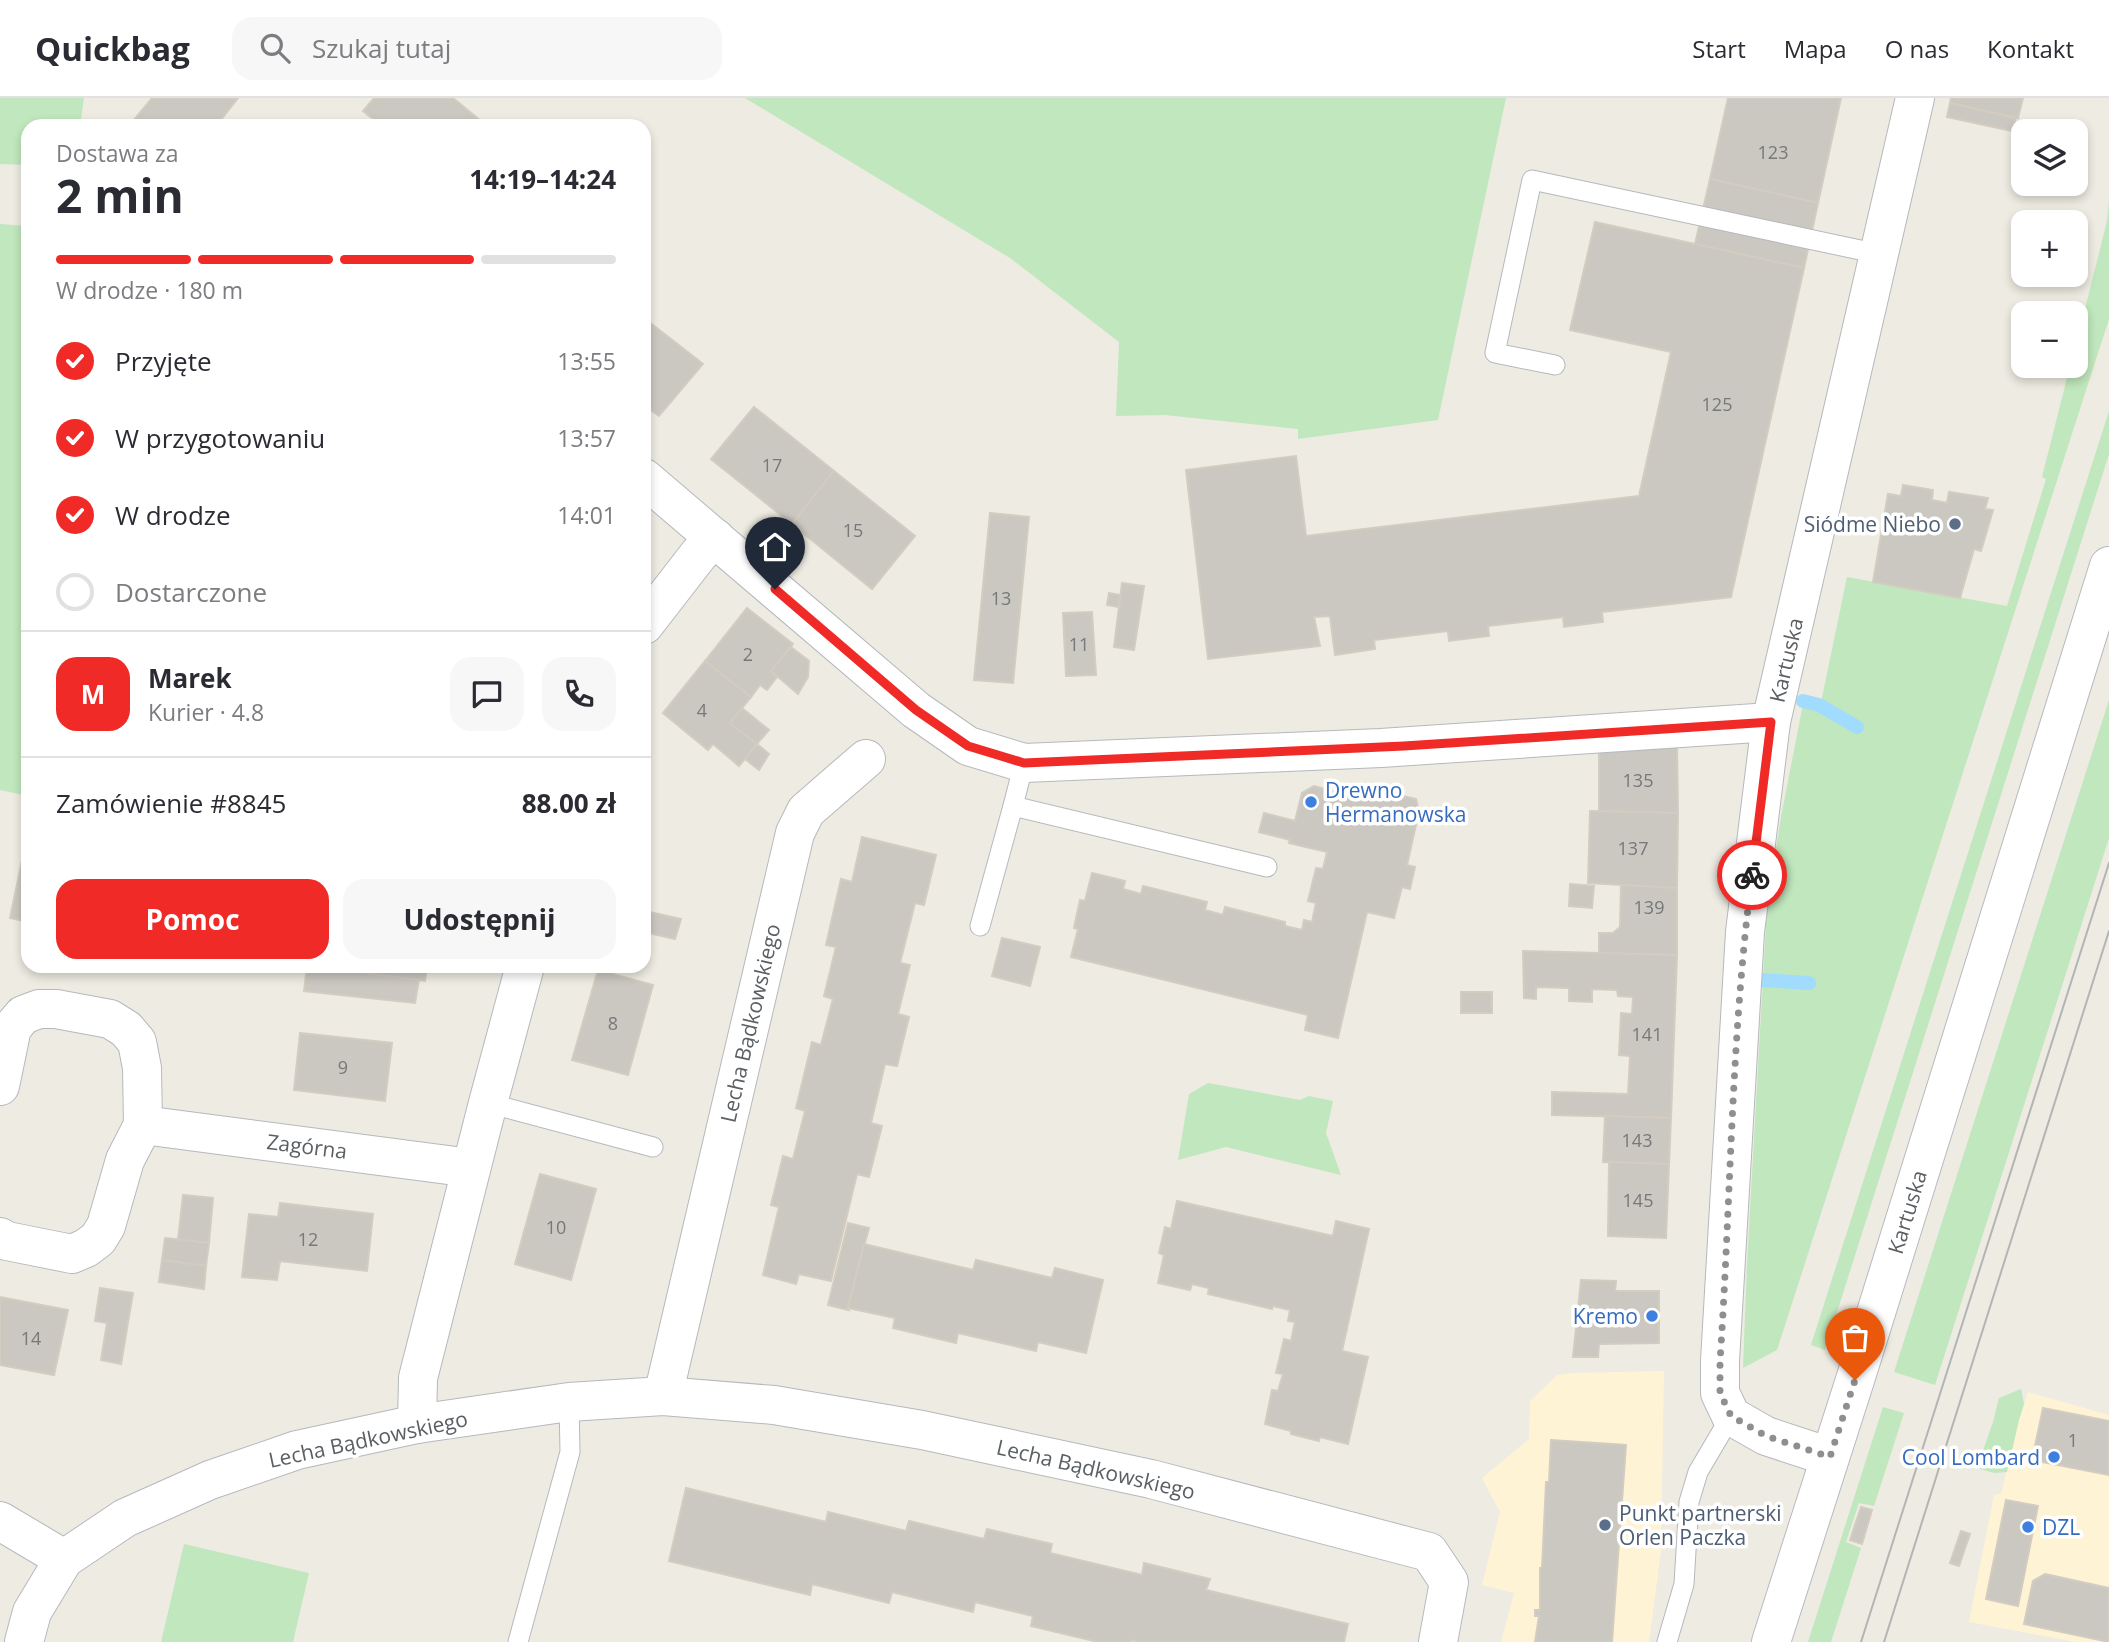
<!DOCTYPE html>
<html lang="pl">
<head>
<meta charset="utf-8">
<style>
  :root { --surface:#fff; --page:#f7f7f7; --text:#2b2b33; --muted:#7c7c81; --line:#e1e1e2; --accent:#ef2a27 }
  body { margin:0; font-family:"Open Sans",sans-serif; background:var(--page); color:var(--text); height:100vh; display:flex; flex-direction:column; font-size:26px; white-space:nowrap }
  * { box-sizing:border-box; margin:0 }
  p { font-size:23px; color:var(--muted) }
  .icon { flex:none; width:38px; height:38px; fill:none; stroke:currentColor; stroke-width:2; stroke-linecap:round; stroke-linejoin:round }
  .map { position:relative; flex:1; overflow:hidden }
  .panel { position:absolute; left:21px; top:21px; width:630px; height:854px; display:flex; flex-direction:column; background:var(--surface); border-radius:21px; box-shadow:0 4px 10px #0003 }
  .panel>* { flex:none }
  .controls { position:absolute; left:2011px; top:21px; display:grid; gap:14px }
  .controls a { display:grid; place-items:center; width:77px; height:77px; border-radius:14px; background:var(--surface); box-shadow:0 4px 10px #0003; font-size:35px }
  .pin { position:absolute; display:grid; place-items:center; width:60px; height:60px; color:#fff; margin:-72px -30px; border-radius:50% 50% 50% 0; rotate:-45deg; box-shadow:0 0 7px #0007 }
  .pin .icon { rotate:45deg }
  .courier { position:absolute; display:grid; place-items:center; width:70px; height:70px; margin:-35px; border:5px solid #ef2a27; border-radius:50%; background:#fff; color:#222; box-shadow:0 2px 9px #0007 }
  .headline em { font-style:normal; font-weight:700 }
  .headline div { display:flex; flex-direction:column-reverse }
  .headline { display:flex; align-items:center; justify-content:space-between; height:119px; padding:0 35px }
  h1 { font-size:46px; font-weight:700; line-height:52px }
  .bar { display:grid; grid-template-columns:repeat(4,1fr); gap:10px 7px; align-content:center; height:84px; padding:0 35px }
  .bar i { height:9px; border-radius:5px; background:var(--line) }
  .bar .on { background:var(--accent) }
  .bar p { grid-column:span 4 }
  .line { display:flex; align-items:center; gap:18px; padding:0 35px; border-top:2px solid var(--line) }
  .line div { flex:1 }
  .round { display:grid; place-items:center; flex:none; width:74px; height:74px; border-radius:21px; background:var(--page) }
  ol { padding:0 35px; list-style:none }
  li { display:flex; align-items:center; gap:21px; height:77px }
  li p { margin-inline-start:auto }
  li .icon { padding:7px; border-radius:50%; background:var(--accent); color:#fff; stroke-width:4 }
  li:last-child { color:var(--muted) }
  li i { width:38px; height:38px; border:4px solid var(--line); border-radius:50% }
  .action { display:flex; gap:14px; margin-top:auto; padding:14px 35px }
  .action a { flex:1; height:80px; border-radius:21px; background:var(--accent); color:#fff; font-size:28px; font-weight:700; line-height:80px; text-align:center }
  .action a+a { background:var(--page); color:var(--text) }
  header { display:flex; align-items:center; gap:42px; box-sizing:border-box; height:98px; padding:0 35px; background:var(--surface); border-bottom:2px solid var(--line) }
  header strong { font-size:33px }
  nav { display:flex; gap:38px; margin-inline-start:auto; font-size:24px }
  .search { width:490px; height:63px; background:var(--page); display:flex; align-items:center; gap:18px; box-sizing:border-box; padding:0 24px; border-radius:21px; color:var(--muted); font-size:26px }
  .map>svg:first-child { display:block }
</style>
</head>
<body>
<header>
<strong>Quickbag</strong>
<div class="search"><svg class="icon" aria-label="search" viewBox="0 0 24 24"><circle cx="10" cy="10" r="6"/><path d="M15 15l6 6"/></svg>Szukaj tutaj</div>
<nav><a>Start</a><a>Mapa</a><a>O nas</a><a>Kontakt</a></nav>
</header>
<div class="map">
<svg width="2109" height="1544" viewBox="0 0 2109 1544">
  <rect width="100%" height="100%" fill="#eeebe2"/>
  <g fill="#fff3d6">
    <path d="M 1664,1273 L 1661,1453 L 1649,1544 L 1501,1544 L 1514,1495 L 1482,1487 L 1500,1414 L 1482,1380 L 1529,1341 L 1530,1303 L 1557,1277 L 1572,1275 Z"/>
    <path d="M 2028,1294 L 2109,1317 L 2109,1544 L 2076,1544 L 1969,1524 L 1994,1397 L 2001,1396 L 2019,1322 Z"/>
  </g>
  <g fill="#c0e7bd">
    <path d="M 0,0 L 84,0 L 80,28 L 28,28 L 28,67 L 0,66 Z"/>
    <path d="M 745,0 L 1506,0 L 1438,322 L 1298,341 L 1298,331 L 1165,317 L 1116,318 L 1119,244 L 1010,160 Z"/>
    <path d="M 2109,103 L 2109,221 L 1777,1252 L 1743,1270 L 1747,1166 L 1767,809 L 1781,719 L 1803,606 L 1820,609 L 1847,479 L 2007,508 L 2046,381 L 2042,379 L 2070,268 L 2076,268 L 2076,247 L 2107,123 Z"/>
    <path d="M 0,126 L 28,128 L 28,698 L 0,692 Z"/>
    <path d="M 2109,313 L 2109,356 L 1825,1252 L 1811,1247 Z"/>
    <path d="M 2109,602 L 2109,740 L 1935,1287 L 1894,1274 Z"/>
    <path d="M 1208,985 L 1300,1002 L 1309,998 L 1333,1003 L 1326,1035 L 1341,1077 L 1226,1049 L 1178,1062 L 1189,996 Z"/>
    <path d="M 2021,1291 L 2024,1306 L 2019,1322 L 2007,1374 L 1994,1375 L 1977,1370 L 1993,1324 L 1999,1300 Z"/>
    <path d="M 1883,1309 L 1904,1315 L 1874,1408 L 1859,1405 L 1846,1444 L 1861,1450 L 1831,1544 L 1808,1544 Z"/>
    <path d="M 184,1446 L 309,1475 L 293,1544 L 161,1544 Z"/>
  </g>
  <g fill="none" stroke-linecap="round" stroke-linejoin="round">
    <g stroke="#a1dcff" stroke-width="14">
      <path d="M 1803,603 L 1819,607 L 1857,629"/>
      <path d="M 1761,882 L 1809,885"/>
    </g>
  </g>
  <g fill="#cbc7c1" stroke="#d3ccc0" stroke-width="2">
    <path d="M 152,0 L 238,0 L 216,28 L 139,28 L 133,23 Z"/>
    <path d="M 374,0 L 453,0 L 487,28 L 382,28 L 363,13 Z"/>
    <path d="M 1728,0 L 1841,0 L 1818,105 L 1710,81 Z"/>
    <path d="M 1951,0 L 2023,0 L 2018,20 L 1950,5 Z"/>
    <path d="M 1950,5 L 2016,20 L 2012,33 L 1947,19 Z"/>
    <path d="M 1710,81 L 1818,105 L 1804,170 L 1695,146 Z"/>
    <path d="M 1595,124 L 1804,170 L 1731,499 L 1602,514 L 1603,524 L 1564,529 L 1563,519 L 1488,528 L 1489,538 L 1449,543 L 1448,533 L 1374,542 L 1375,551 L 1335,557 L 1330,518 L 1314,519 L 1320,548 L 1208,561 L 1186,372 L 1296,358 L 1306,438 L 1639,398 L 1671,254 L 1570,232 Z"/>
    <path d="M 644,220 L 703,266 L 659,318 L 644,307 Z"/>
    <path d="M 754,309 L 834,373 L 792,426 L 711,361 Z"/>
    <path d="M 834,373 L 915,438 L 872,491 L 792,426 Z"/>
    <path d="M 1903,387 L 1933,392 L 1932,402 L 1947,405 L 1949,394 L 1988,400 L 1985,411 L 1993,412 L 1981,453 L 1974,451 L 1960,500 L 1873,484 L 1888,396 L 1901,398 Z"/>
    <path d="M 990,415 L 1029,419 L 1013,585 L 974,582 Z"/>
    <path d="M 1122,485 L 1144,488 L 1134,552 L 1114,549 Z"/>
    <path d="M 1109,495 L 1120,497 L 1119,509 L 1107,507 Z"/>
    <path d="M 747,510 L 793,546 L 771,573 L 777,579 L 767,592 L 760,587 L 751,599 L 705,563 Z"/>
    <path d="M 1092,514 L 1096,577 L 1066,578 L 1063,515 Z"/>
    <path d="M 791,549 L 809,563 L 808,579 L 798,596 L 771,573 Z"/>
    <path d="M 705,563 L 751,599 L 730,625 L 757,646 L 739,668 L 713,646 L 708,652 L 663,615 Z"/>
    <path d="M 742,610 L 769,632 L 757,646 L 730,625 Z"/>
    <path d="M 757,646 L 769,656 L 759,672 L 745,661 Z"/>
    <path d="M 1677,646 L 1678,715 L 1599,713 L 1599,651 Z"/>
    <path d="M 1353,686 L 1416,701 L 1419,713 L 1407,767 L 1415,769 L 1410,791 L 1402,789 L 1394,820 L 1367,814 L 1338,940 L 1305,932 L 1308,917 L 1071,859 L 1078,831 L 1074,830 L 1080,802 L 1085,803 L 1092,775 L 1125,783 L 1123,791 L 1141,796 L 1143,788 L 1207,804 L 1205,812 L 1223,817 L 1225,809 L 1285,824 L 1285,828 L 1302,832 L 1304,822 L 1312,824 L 1316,805 L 1308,803 L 1316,770 L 1323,771 L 1327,754 L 1289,745 L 1290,742 L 1259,734 L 1264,715 L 1295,723 L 1302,695 L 1314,688 L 1340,695 Z"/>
    <path d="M 1590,713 L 1678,715 L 1677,790 L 1588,785 Z"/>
    <path d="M 862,739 L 936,757 L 924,807 L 915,805 L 900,865 L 910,867 L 898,916 L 909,919 L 897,968 L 885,966 L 871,1025 L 882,1028 L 869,1079 L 857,1076 L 831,1183 L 799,1176 L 796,1186 L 763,1177 L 779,1109 L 771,1107 L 783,1058 L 793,1061 L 805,1013 L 796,1010 L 812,944 L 821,947 L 833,901 L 824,898 L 836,849 L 826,847 L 841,781 L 852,784 Z"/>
    <path d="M 25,748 L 28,749 L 28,824 L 10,820 Z"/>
    <path d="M 1570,786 L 1594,788 L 1592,810 L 1569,808 Z"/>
    <path d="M 1621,787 L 1677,790 L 1677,857 L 1599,855 L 1599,835 L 1613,835 L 1620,829 Z"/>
    <path d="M 645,813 L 681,821 L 675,841 L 644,834 Z"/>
    <path d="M 1002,840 L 1040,849 L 1030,888 L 992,878 Z"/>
    <path d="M 1523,853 L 1677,857 L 1671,1020 L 1552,1017 L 1552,994 L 1628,996 L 1630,958 L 1619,957 L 1621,915 L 1632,916 L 1633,899 L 1618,898 L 1617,892 L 1592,891 L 1592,904 L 1569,903 L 1569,890 L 1536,889 L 1536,901 L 1524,900 Z"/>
    <path d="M 303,868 L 427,868 L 425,883 Z"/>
    <path d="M 307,868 L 419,882 L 415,905 L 304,893 Z"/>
    <path d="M 598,872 L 653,887 L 628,977 L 572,962 Z"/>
    <rect x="1461" y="894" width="31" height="21"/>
    <path d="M 300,935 L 392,945 L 385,1003 L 294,992 Z"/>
    <path d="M 1605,1018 L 1671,1020 L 1669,1066 L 1603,1064 Z"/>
    <path d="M 1609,1064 L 1669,1066 L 1666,1140 L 1608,1138 Z"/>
    <path d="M 540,1076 L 596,1091 L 571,1182 L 515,1166 Z"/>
    <path d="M 183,1097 L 213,1100 L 209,1145 L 178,1142 Z"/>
    <path d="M 1177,1103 L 1333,1138 L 1336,1123 L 1369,1131 L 1342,1253 L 1368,1259 L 1348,1346 L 1320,1339 L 1319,1343 L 1291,1336 L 1291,1333 L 1265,1326 L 1272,1292 L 1278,1293 L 1283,1276 L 1276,1275 L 1284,1241 L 1291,1243 L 1295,1224 L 1288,1223 L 1290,1212 L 1273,1208 L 1272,1211 L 1208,1196 L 1209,1190 L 1192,1186 L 1190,1192 L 1158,1185 L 1164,1157 L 1159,1155 L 1165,1129 L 1171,1131 Z"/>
    <path d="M 280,1105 L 373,1116 L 367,1173 L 280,1163 L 277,1182 L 242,1179 L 249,1116 L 278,1119 Z"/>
    <path d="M 848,1125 L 869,1130 L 847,1211 L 848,1212 L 828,1207 Z"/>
    <path d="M 165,1140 L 209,1145 L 206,1168 L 162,1162 Z"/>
    <path d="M 864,1146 L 973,1172 L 976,1162 L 1052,1180 L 1055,1170 L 1103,1182 L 1086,1255 L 1038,1244 L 1036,1253 L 958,1235 L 956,1245 L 893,1230 L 895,1220 L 848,1210 Z"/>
    <path d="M 162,1162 L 206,1168 L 204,1191 L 159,1184 Z"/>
    <path d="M 1581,1182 L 1616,1183 L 1615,1193 L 1659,1193 L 1659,1245 L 1599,1246 L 1598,1259 L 1573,1259 Z"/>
    <path d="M 100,1190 L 133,1195 L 121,1266 L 101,1262 L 107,1225 L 95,1223 Z"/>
    <path d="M 0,1199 L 68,1212 L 54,1277 L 0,1267 Z"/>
    <path d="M 2043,1310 L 2109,1323 L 2109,1377 L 2032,1362 Z"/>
    <path d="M 1551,1342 L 1626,1347 L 1612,1544 L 1535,1544 L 1539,1518 L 1535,1518 L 1535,1512 L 1540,1512 L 1540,1470 L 1542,1470 L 1546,1384 L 1549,1384 Z"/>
    <path d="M 686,1390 L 826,1424 L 828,1414 L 906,1433 L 909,1423 L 984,1441 L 987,1431 L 1052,1446 L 1050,1455 L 1142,1477 L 1144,1465 L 1210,1481 L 1206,1492 L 1348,1526 L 1344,1544 L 1140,1544 L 1131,1542 L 1131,1544 L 1098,1544 L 1031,1528 L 1033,1518 L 975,1504 L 973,1514 L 892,1494 L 889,1505 L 812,1486 L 810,1497 L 669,1463 Z"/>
    <path d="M 2006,1402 L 2038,1408 L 2018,1508 L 1986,1501 Z"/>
    <path d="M 1861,1409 L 1872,1412 L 1862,1446 L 1850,1442 Z"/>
    <path d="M 1961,1433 L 1970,1436 L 1959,1468 L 1950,1465 Z"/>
    <path d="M 2045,1476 L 2109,1490 L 2109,1544 L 2024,1526 L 2033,1483 Z"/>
  </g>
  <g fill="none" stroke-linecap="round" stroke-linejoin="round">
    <defs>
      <g id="lane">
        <path d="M 1555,267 L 1495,255 L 1532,82 L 1879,156"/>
        <path d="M 1013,708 L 1024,665"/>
        <path d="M 980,828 L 1013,708 L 1267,769"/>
        <path d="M 488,1005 L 653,1049"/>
        <path d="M 518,1544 L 570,1354 L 569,1304"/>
        <path d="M 1667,1544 L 1684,1486 L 1689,1404 L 1698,1374 L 1731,1318"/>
      </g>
      <g id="street">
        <path d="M 644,380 L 916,612 L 968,648 L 1024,665 L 1381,650 L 1771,624"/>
        <path d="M 644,527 L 699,456 L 715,440"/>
        <path d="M 0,988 L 12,930 L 23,917 L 39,911 L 56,911 L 110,921 L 126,931 L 137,944 L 142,970 L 143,1027 L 125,1062 L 106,1128 L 98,1141 L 86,1150 L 72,1156 L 7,1143 L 0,1139"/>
        <path d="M 143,1027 L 471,1070"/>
        <path d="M 663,1298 L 795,735 L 806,713 L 866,661"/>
        <path d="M 417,1326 L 418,1280 L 488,1005 L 525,868"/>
        <path d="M 1830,1359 L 1766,1338 L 1731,1318 L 1720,1295 L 1720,1263 L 1745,834 L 1771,624 L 1915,0"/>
        <path d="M 0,1423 L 64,1461"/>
        <path d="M 24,1544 L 32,1514 L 64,1461 L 125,1420 L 210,1382 L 297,1352 L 417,1326 L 569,1304 L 663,1298 L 774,1307 L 922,1332 L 1151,1381 L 1429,1454 L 1449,1484 L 1438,1544"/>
      </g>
      <path id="secondary" d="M 1771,1544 L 1855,1282 L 2109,468"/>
    </defs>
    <use href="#lane" stroke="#b5b9bd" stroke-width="21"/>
    <use href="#street" stroke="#b5b9bd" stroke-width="40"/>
    <use href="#secondary" stroke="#b6babf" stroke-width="40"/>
    <use href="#lane" stroke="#fff" stroke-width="19"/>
    <use href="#street" stroke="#fff" stroke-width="38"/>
    <use href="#secondary" stroke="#fff" stroke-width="38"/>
    <g stroke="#b3b4b4" stroke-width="2">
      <path d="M 1861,1544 L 2109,765"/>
      <path d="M 1884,1544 L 2109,833"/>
    </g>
  </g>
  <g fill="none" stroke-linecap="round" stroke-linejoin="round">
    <path stroke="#8e908f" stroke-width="7" stroke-dasharray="0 12.6" d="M 1752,777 C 1731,938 1731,1101 1720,1263 L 1720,1295 L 1731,1318 L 1766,1338 L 1830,1359 L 1855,1282"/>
    <path stroke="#ef2a27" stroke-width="9" d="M 775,491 L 916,612 L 968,648 L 1024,665 L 1404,648 L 1771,624 L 1752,777"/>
  </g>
  <g fill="#5c6f8a" stroke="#fff" stroke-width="2.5">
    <circle cx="1955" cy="426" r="7"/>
    <circle cx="1605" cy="1427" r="7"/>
  </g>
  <g fill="#3f7fe0" stroke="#fff" stroke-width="2.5">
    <circle cx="1311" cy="704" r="7"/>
    <circle cx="1652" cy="1218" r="7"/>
    <circle cx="2054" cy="1359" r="7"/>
    <circle cx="2028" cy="1429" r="7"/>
  </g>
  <g text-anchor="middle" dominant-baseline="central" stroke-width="7" stroke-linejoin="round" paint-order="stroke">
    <g font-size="18" fill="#76797a">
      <text x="1773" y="54">123</text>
      <text x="1717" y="306">125</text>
      <text x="772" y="367">17</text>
      <text x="853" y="432">15</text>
      <text x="1001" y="500">13</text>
      <text x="1079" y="546">11</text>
      <text x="748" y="556">2</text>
      <text x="702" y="612">4</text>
      <text x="1638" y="682">135</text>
      <text x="1633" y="750">137</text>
      <text x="1649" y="809">139</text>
      <text x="613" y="925">8</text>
      <text x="1647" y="936">141</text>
      <text x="343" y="969">9</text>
      <text x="1637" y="1042">143</text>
      <text x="1638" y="1102">145</text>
      <text x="556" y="1129">10</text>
      <text x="308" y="1141">12</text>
      <text x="31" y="1240">14</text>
      <text x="2073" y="1342">1</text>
    </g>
    <g font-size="21" fill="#4e5e75" stroke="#fff" text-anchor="end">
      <text x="1941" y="426">Siódme Niebo</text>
      <text x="1619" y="1415" text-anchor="start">Punkt partnerski<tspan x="1619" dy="24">Orlen Paczka</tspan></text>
    </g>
    <g font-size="21" fill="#5a5f63" stroke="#fff">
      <text transform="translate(1786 562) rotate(-77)">Kartuska</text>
      <text transform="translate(750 925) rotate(-77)">Lecha Bądkowskiego</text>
      <text transform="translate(307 1048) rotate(7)">Zagórna</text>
      <text transform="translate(1907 1114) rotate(-73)">Kartuska</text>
      <text transform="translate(368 1341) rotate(-12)">Lecha Bądkowskiego</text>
      <text transform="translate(1096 1371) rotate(13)">Lecha Bądkowskiego</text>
    </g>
    <g font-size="21" fill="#366cbe" stroke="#fff" text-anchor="start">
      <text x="1325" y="692">Drewno<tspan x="1325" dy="24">Hermanowska</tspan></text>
      <text x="1638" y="1218" text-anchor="end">Kremo</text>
      <text x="2040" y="1359" text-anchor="end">Cool Lombard</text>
      <text x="2042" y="1429">DZL</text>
    </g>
  </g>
</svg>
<div class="controls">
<a><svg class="icon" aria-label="layers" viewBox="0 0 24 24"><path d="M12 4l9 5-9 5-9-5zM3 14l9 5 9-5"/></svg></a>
<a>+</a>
<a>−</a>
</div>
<div class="pin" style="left:1855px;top:1282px;background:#ea580c"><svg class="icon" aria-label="bag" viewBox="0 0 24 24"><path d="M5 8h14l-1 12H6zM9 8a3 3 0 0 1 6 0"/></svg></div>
<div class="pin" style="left:775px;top:491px;background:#1f2937"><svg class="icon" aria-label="home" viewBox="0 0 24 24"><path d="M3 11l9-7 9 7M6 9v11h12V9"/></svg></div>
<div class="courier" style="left:1752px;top:777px"><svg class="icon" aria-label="bike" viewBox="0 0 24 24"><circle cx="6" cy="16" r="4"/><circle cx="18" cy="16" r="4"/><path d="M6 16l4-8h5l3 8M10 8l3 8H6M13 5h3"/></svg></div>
<section class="panel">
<div class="headline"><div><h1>2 min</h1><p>Dostawa za</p></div><em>14:19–14:24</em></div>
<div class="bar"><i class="on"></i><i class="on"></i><i class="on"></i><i></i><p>W drodze · 180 m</p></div>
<ol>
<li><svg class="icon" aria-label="check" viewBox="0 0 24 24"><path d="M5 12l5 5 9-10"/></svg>Przyjęte<p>13:55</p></li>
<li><svg class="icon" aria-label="check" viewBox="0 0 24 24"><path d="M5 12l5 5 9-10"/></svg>W przygotowaniu<p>13:57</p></li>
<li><svg class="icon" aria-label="check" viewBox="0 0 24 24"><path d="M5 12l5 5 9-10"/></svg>W drodze<p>14:01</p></li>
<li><i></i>Dostarczone</li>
</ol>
<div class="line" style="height:126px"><b class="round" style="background:var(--accent);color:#fff">M</b><div><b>Marek</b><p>Kurier · 4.8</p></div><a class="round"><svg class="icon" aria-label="chat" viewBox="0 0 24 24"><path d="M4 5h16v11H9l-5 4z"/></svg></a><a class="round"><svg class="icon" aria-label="phone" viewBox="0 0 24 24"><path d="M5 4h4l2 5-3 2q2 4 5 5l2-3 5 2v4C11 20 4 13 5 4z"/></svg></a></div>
<div class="line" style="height:91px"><div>Zamówienie #8845</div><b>88.00 zł</b></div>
<div class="action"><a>Pomoc</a><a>Udostępnij</a></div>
</section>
</div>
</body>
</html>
